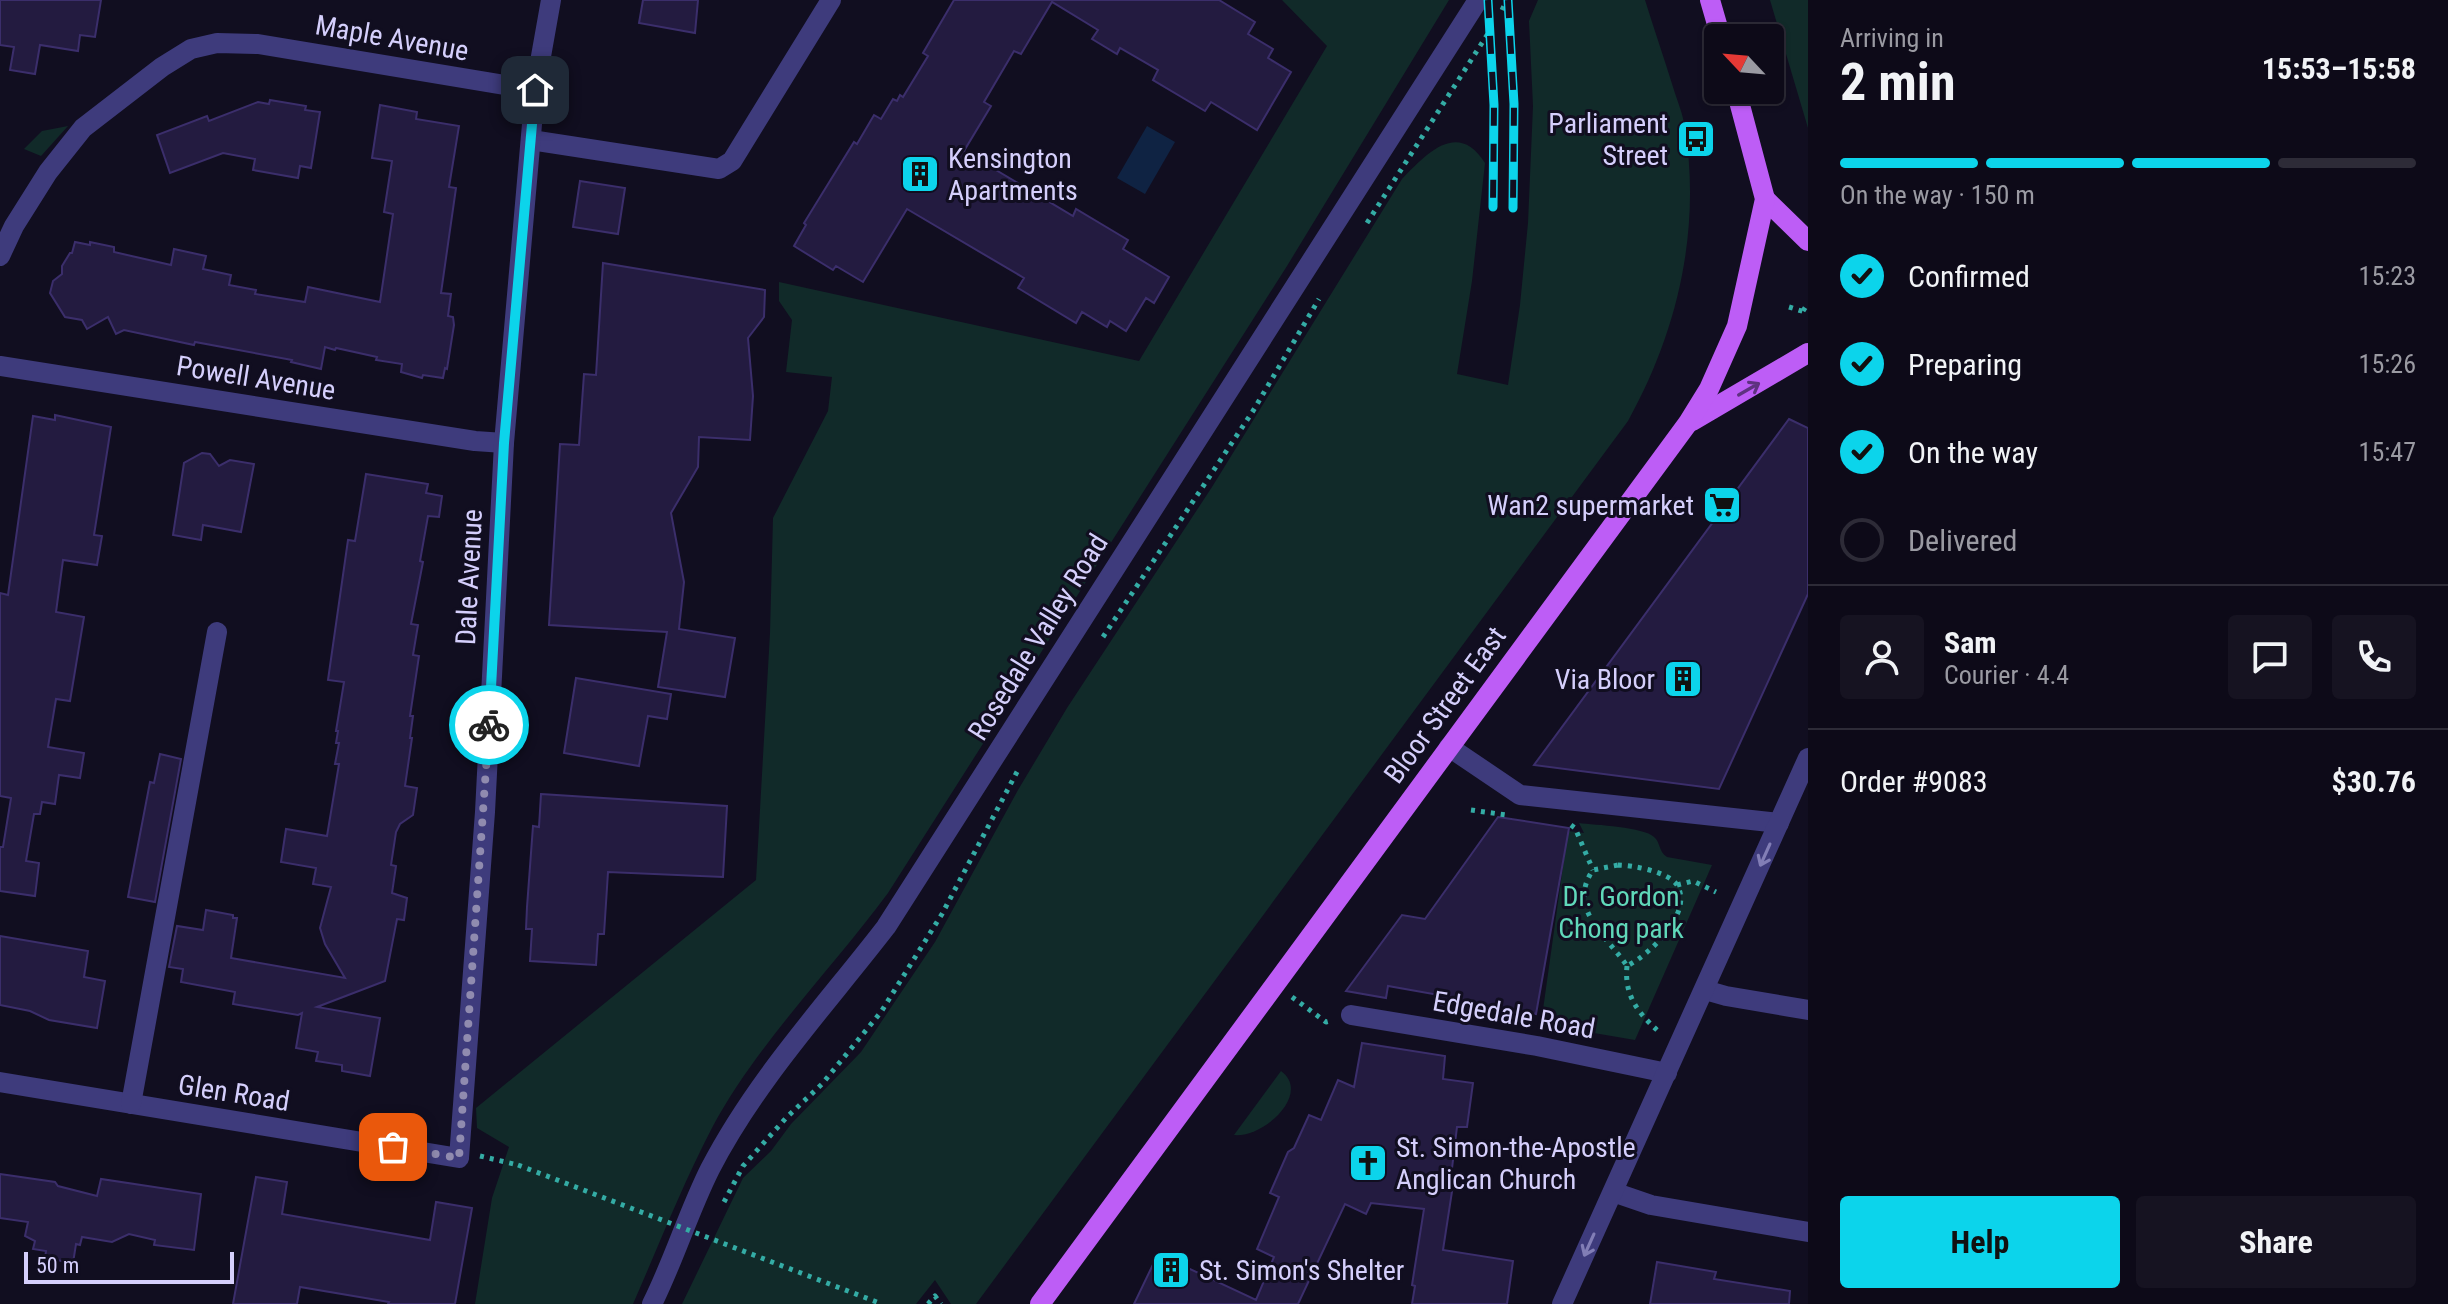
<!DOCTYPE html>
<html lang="en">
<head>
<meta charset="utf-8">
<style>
  :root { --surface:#0d0a18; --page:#161321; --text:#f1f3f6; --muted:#9a9aa2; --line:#2d2b37; --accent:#0cd4eb }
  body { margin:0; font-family:"Roboto Condensed",sans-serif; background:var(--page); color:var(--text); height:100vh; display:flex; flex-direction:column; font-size:30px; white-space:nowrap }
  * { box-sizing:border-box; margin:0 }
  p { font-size:26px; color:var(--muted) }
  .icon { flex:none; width:44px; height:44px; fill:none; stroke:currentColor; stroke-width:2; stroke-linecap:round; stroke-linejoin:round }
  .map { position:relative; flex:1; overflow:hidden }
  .side { display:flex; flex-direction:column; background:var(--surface); width:640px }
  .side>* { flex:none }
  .needle { width:52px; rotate:296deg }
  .buttons { position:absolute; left:1704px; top:24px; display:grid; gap:16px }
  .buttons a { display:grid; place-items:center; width:80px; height:80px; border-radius:8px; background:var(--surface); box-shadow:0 2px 6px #0004,0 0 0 2px var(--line); font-size:40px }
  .scale { position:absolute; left:24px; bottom:20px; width:210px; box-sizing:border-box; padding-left:8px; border:4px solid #d5cffc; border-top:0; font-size:22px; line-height:28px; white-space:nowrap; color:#d5cffc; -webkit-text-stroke:6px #110e20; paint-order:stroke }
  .pin { position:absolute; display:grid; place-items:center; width:68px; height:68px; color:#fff; margin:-34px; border-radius:16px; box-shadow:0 4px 12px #0006 }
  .courier { position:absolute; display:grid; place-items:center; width:80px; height:80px; margin:-40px; border:6px solid #0cd4eb; border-radius:50%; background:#fff; color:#222; box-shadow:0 2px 10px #0007 }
  .overview em { font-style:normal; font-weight:700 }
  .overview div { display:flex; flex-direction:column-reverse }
  .overview { display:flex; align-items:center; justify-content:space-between; height:136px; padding:0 32px }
  h1 { font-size:52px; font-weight:700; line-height:60px }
  .bar { display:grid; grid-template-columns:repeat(4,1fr); gap:12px 8px; align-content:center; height:96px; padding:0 32px }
  .bar i { height:10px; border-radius:6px; background:var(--line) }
  .bar .on { background:var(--accent) }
  .bar p { grid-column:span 4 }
  .line { display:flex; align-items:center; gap:20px; padding:0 32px; border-top:2px solid var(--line) }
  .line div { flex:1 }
  .round { display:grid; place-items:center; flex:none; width:84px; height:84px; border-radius:8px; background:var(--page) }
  ol { padding:0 32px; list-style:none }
  li { display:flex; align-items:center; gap:24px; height:88px }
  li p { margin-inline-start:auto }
  li .icon { padding:8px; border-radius:50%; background:var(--accent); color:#111; stroke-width:4 }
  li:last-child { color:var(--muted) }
  li i { width:44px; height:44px; border:4px solid var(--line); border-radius:50% }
  .action { display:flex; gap:16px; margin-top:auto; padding:16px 32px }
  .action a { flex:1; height:92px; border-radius:8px; background:var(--accent); color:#111; font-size:32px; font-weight:700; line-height:92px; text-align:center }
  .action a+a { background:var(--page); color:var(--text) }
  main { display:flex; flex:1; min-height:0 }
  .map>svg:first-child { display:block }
</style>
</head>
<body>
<main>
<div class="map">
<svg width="1808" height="1304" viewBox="0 0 1808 1304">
  <rect width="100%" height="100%" fill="#110e20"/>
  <g fill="#112a29">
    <path d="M 1282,0 L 1449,0 L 1287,266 L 888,893 C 832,969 757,1044 713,1126 C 683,1183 659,1245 633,1304 L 475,1304 L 492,1198 L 509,1147 L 477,1128 L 476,1108 L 756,880 L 770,633 L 773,518 L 828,411 L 832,377 L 786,372 L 792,320 L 779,301 L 779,282 L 1139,361 L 1327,46 Z"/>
    <path d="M 1538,0 L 1645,0 C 1654,29 1664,58 1673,87 C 1677,100 1683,114 1685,128 C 1701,230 1678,331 1628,421 L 976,1304 L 951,1304 L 935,1280 L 916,1304 L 682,1304 L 743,1178 L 771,1151 L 791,1124 L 861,1052 L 935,942 L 1018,790 L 1067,708 L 1212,487 L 1402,179 C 1427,153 1458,120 1485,163 L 1472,281 L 1457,374 L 1508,385 L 1520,305 L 1528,223 L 1533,106 L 1529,21 Z"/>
    <path d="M 1770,0 L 1808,0 L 1808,128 Z"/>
    <path d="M 68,126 L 41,156 L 24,149 L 42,131 Z"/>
    <path d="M 1579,823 C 1595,825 1644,827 1654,837 C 1661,843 1658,851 1667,857 L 1712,865 L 1635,1040 L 1541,1024 L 1568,831 L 1584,833 Z"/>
    <path d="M 1281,1071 C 1312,1094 1263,1138 1234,1135 Z"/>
  </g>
  <path fill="#0f2343" d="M 1147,126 L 1175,142 L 1145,194 L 1117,178 Z"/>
  <g fill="#231b40" stroke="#3b2e6b" stroke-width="2">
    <path d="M 0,0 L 101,0 L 95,37 L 80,35 L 78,51 L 40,45 L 35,74 L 10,70 L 14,47 L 0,45 Z"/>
    <path d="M 643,0 L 698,0 L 695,33 L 639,23 Z"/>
    <path d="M 954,0 L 1219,0 L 1255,22 L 1248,34 L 1273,49 L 1268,58 L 1291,72 L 1257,130 L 1211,102 L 1205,111 L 1153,80 L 1158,70 L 1120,48 L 1117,54 L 1092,39 L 1098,30 L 1052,2 L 1021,54 L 1014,51 L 984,102 L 991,106 L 964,151 L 1073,216 L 1076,209 L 1128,240 L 1123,249 L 1169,277 L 1154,303 L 1146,298 L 1126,331 L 1110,321 L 1107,327 L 1082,312 L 1076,323 L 1018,288 L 1024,278 L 907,209 L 863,282 L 836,266 L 833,270 L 794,246 L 806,225 L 804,223 L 854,142 L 857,144 L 874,115 L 881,119 L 893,99 L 897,101 L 900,95 L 903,97 L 928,56 L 923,53 Z"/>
    <path d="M 270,100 L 306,106 L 305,110 L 320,112 L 311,168 L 300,166 L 298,178 L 253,170 L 255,159 L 223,153 L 170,173 L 157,135 L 207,116 L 209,121 L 258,102 L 269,104 Z"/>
    <path d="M 380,105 L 417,112 L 416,119 L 459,126 L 449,187 L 456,188 L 441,293 L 451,294 L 448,316 L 453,317 L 454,325 L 447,369 L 445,368 L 443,378 L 423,375 L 422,378 L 401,372 L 402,364 L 376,360 L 377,357 L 336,348 L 335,350 L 325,347 L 321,369 L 291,362 L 292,360 L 195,342 L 194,345 L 124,330 L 116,334 L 108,317 L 87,329 L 82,320 L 65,317 L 50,293 L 53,281 L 62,274 L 62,266 L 70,253 L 72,253 L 75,242 L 90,245 L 90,242 L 114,247 L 114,252 L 171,265 L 174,249 L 206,256 L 203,269 L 231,275 L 229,285 L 256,290 L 255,294 L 305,302 L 308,287 L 380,302 L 393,214 L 384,212 L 392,161 L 372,158 Z"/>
    <path d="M 580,181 L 625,188 L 618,234 L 573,227 Z"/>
    <path d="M 603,263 L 765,290 L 764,317 L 748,338 L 753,396 L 750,440 L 699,437 L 698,467 L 671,513 L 684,582 L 679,629 L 735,638 L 725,697 L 658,687 L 667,632 L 549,625 L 560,444 L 579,445 L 584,374 L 596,375 Z"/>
    <path d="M 55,415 L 111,427 L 94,535 L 102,536 L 97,565 L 63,560 L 56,612 L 84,617 L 70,701 L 56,699 L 48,747 L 84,753 L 80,778 L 59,775 L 55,804 L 42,802 L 40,814 L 34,814 L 26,861 L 39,863 L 35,896 L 0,891 L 0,847 L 3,847 L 11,798 L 0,796 L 0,593 L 8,595 L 33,416 L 55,420 Z"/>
    <path d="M 1789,419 L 1808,428 L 1808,594 L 1719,789 L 1534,765 Z"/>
    <path d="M 202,453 L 210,454 L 219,466 L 230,460 L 254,464 L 241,532 L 203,525 L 201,540 L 173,535 L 184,463 Z"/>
    <path d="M 366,474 L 428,484 L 426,493 L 442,496 L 439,517 L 428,516 L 420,561 L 423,562 L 411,624 L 418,625 L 413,655 L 419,656 L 410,716 L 413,716 L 410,738 L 412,738 L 405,786 L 417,788 L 413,815 L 400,824 L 396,832 L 391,865 L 396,866 L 392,893 L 407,898 L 404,920 L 397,919 L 385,981 L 317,1007 L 380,1018 L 370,1076 L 342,1071 L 342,1065 L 316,1061 L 318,1052 L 296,1048 L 302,1013 L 298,1015 L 233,1004 L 235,992 L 181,982 L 183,969 L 169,967 L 177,926 L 203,930 L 206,910 L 233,915 L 233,918 L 237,918 L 231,958 L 345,978 L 325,944 L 320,928 L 331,887 L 313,884 L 316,868 L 281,862 L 286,829 L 327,836 L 339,764 L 335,764 L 339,743 L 336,743 L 338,731 L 336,731 L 344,682 L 328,680 L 348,540 L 355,541 Z"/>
    <path d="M 576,678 L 671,694 L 667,719 L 648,716 L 639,766 L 564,753 Z"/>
    <path d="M 160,754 L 181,759 L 155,902 L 128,897 L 150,782 L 154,783 Z"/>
    <path d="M 541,794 L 727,806 L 723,877 L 608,872 L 604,934 L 598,934 L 596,965 L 530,961 L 532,929 L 526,929 L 527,907 L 533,826 L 539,827 Z"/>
    <path d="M 1498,817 L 1569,828 L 1536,1014 L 1485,1005 L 1484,1013 L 1437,1004 L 1439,995 L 1388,986 L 1386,998 L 1346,991 L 1402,915 L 1425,919 Z"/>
    <path d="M 0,936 L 88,951 L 84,977 L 105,981 L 97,1028 L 49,1020 L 30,1011 L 0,1005 Z"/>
    <path d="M 1362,1043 L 1445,1056 L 1443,1079 L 1473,1083 L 1467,1127 L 1457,1127 L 1450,1185 L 1453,1185 L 1443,1250 L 1513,1261 L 1507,1304 L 1412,1304 L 1415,1286 L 1412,1285 L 1424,1209 L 1371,1203 L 1366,1214 L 1345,1204 L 1298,1304 L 1134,1304 L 1158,1254 L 1256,1300 L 1274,1257 L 1257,1249 L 1279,1197 L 1270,1193 L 1288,1152 L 1294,1148 L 1309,1115 L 1321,1120 L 1338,1080 L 1354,1087 Z"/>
    <path d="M 0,1174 L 55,1182 L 58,1186 L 97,1196 L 101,1179 L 201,1194 L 194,1250 L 154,1245 L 155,1240 L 129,1234 L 112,1242 L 82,1237 L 80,1245 L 76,1244 L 73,1263 L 45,1258 L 46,1251 L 33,1249 L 35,1241 L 25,1236 L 28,1222 L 0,1218 Z"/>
    <path d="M 256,1177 L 287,1182 L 282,1214 L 430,1240 L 436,1202 L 472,1208 L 455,1304 L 388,1304 L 389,1302 L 300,1287 L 297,1304 L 233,1304 Z"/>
    <path d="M 1657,1262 L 1716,1272 L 1714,1279 L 1790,1291 L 1789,1304 L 1650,1304 Z"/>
  </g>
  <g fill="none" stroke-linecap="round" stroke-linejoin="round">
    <g stroke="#34aca5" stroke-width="5" stroke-dasharray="4 6" stroke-linecap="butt">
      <path d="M 1502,10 L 1507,0"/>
      <path d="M 1367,223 L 1489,32"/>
      <path d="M 1789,307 L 1808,313"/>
      <path d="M 1803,311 L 1808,303"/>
      <path d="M 1103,637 L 1253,411 L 1319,299"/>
      <path d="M 1471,810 L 1506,815"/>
      <path d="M 1571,825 L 1575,828 L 1593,870"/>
      <path d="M 1618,865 C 1632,865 1669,872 1677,885 C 1694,913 1649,955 1627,966 C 1608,937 1566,909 1593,870 Z"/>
      <path d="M 1677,885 L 1693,881 L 1716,892"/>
      <path d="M 1627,966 C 1624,994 1637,1012 1657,1030"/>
      <path d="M 1292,997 L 1326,1022 L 1330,1021"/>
      <path d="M 480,1156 L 518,1165"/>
      <path d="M 724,1202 L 743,1166 L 786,1118 L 822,1084 L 881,1012 L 942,914 L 1018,770"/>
      <path d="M 928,1304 L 935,1296 L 941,1304"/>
    </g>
    <g stroke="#3e3b7c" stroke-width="20">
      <path d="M 531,140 L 719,169 L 732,161 L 831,0"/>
      <path d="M 0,256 L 14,226 L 48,172 L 83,128 L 162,67 L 191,49 L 217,43 L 258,44 L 535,90"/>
      <path d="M 0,366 L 475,441 L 504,443"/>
      <path d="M 1449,747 L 1520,795 L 1779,823"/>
      <path d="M 1705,990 L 1726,996 L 1808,1010"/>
      <path d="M 1351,1015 L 1537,1046 L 1667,1073"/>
      <path d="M 0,1082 L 459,1158 L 485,812 L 504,443 L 535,90 L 551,0"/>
      <path d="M 131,1104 L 217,632"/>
      <path d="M 1613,1192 L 1651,1205 L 1808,1232"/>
      <path d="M 652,1304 C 674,1260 688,1213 710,1169 C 756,1080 825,1006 886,927 L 1478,0"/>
      <path d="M 1562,1304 L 1808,758"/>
    </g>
    <g stroke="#bd5df6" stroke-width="20">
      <path d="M 1710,0 L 1721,38"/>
      <path d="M 1765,199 L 1808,241"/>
      <path d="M 1692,421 L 1808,353"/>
      <path d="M 1040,1304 L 1688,423 L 1709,389 L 1737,326 L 1765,199 L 1736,90"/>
    </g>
    <defs>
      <g id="rail">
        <path d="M 1488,0 L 1494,105 L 1493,207"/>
        <path d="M 1508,0 L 1514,104 L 1513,208"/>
      </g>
    </defs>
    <use href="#rail" stroke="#0cd4eb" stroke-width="9"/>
    <use href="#rail" stroke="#110e20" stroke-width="6" stroke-dasharray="18" stroke-linecap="butt"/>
    <path stroke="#34aca5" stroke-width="5" stroke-dasharray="4 6" stroke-linecap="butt" d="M 518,1165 L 882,1304"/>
  </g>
  <defs><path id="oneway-shaft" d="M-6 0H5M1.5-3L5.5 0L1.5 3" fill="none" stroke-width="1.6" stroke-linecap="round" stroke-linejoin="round" transform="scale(2)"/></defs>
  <use stroke="#5e3280" href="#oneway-shaft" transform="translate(1749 389) rotate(-30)"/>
  <g stroke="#827eb6">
    <use href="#oneway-shaft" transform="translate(1765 855) rotate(114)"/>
    <use href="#oneway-shaft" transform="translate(1589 1245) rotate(114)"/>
  </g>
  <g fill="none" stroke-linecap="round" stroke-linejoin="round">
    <path stroke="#908baf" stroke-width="8" stroke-dasharray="0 14.4" d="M 393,1147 L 459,1158 L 489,725"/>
    <path stroke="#0cd4eb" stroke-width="10" d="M 489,725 L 504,443 L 535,90"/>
  </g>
  <defs>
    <symbol id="bus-square" viewBox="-11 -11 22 22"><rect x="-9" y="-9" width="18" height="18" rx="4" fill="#0cd4eb" stroke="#110e20"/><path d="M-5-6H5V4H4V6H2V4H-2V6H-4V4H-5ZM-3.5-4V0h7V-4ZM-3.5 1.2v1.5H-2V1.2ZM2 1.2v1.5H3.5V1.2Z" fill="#111"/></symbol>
    <symbol id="building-square" viewBox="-11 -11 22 22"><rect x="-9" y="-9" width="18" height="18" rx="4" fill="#0cd4eb" stroke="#110e20"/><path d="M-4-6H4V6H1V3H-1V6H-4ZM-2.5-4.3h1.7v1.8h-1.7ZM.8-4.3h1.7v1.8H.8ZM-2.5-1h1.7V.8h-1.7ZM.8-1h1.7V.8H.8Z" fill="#111"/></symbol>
    <symbol id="supermarket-square" viewBox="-11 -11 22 22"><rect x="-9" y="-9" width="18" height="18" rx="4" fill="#0cd4eb" stroke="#110e20"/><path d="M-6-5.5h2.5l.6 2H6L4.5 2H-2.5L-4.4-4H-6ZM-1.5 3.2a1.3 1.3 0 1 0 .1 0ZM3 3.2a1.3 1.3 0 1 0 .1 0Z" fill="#111"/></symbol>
    <symbol id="church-square" viewBox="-11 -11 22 22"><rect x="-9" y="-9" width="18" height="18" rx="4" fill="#0cd4eb" stroke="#110e20"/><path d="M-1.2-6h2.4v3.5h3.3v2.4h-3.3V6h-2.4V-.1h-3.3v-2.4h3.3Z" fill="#111"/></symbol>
  </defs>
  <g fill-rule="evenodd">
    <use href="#bus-square" x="1674" y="117" width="44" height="44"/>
    <use href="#building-square" x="898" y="152" width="44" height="44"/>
    <use href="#supermarket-square" x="1700" y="483" width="44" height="44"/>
    <use href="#building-square" x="1661" y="657" width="44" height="44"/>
    <use href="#church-square" x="1346" y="1141" width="44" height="44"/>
    <use href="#building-square" x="1149" y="1248" width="44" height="44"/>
  </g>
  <g text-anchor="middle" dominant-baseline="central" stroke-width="6" stroke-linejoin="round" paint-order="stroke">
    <g font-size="28" fill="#d5cffc" stroke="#110e20">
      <text transform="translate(392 38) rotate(10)">Maple Avenue</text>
      <text transform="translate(256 378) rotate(9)">Powell Avenue</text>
      <text transform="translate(469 577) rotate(-87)">Dale Avenue</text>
      <text transform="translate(1038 637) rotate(-58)">Rosedale Valley Road</text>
      <text transform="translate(1445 705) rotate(-54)">Bloor Street East</text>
      <text transform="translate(1514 1015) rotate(10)">Edgedale Road</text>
      <text transform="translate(234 1093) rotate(9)">Glen Road</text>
    </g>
    <g font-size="28" fill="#d5cffc" stroke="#110e20" text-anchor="end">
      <text x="1668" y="123">Parliament<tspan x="1668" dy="32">Street</tspan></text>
      <text x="948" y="158" text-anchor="start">Kensington<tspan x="948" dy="32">Apartments</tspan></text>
      <text x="1694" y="505">Wan2 supermarket</text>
      <text x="1655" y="679">Via Bloor</text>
      <text x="1396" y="1147" text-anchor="start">St. Simon-the-Apostle<tspan x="1396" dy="32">Anglican Church</tspan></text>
      <text x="1199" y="1270" text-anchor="start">St. Simon's Shelter</text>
    </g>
    <g font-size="28" fill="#60d8ba" stroke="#110e20">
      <text x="1621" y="896">Dr. Gordon<tspan x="1621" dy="32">Chong park</tspan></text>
    </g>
  </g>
</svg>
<div class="buttons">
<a><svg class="needle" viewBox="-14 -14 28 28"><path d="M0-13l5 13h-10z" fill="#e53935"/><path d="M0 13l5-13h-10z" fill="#9a9aa2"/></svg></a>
</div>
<div class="scale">50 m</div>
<div class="pin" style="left:393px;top:1147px;background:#ea580c"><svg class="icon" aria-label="bag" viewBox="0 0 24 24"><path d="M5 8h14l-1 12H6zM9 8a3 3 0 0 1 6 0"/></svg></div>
<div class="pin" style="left:535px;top:90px;background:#1f2937"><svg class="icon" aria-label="home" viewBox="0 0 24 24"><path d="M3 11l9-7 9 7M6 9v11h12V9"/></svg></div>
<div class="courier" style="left:489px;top:725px"><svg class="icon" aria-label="bike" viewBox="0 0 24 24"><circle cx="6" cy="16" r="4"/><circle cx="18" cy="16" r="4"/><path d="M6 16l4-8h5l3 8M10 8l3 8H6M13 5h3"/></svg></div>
</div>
<section class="side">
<div class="overview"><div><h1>2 min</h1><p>Arriving in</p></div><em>15:53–15:58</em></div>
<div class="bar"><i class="on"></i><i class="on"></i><i class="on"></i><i></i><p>On the way · 150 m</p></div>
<ol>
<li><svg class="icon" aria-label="check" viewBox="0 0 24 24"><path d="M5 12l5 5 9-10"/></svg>Confirmed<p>15:23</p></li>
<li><svg class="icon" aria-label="check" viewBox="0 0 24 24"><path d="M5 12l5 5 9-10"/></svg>Preparing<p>15:26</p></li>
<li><svg class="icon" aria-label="check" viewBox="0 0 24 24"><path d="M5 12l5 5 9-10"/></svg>On the way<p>15:47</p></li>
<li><i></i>Delivered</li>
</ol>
<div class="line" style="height:144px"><a class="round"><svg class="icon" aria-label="person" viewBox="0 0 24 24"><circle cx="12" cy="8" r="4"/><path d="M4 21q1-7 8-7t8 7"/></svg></a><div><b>Sam</b><p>Courier · 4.4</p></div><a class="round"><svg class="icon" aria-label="chat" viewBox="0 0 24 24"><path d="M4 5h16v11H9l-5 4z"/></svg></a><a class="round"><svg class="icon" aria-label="phone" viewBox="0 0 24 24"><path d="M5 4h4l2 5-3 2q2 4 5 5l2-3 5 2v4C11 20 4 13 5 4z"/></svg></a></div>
<div class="line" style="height:104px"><div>Order #9083</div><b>$30.76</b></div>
<div class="action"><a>Help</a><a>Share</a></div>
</section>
</main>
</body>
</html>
